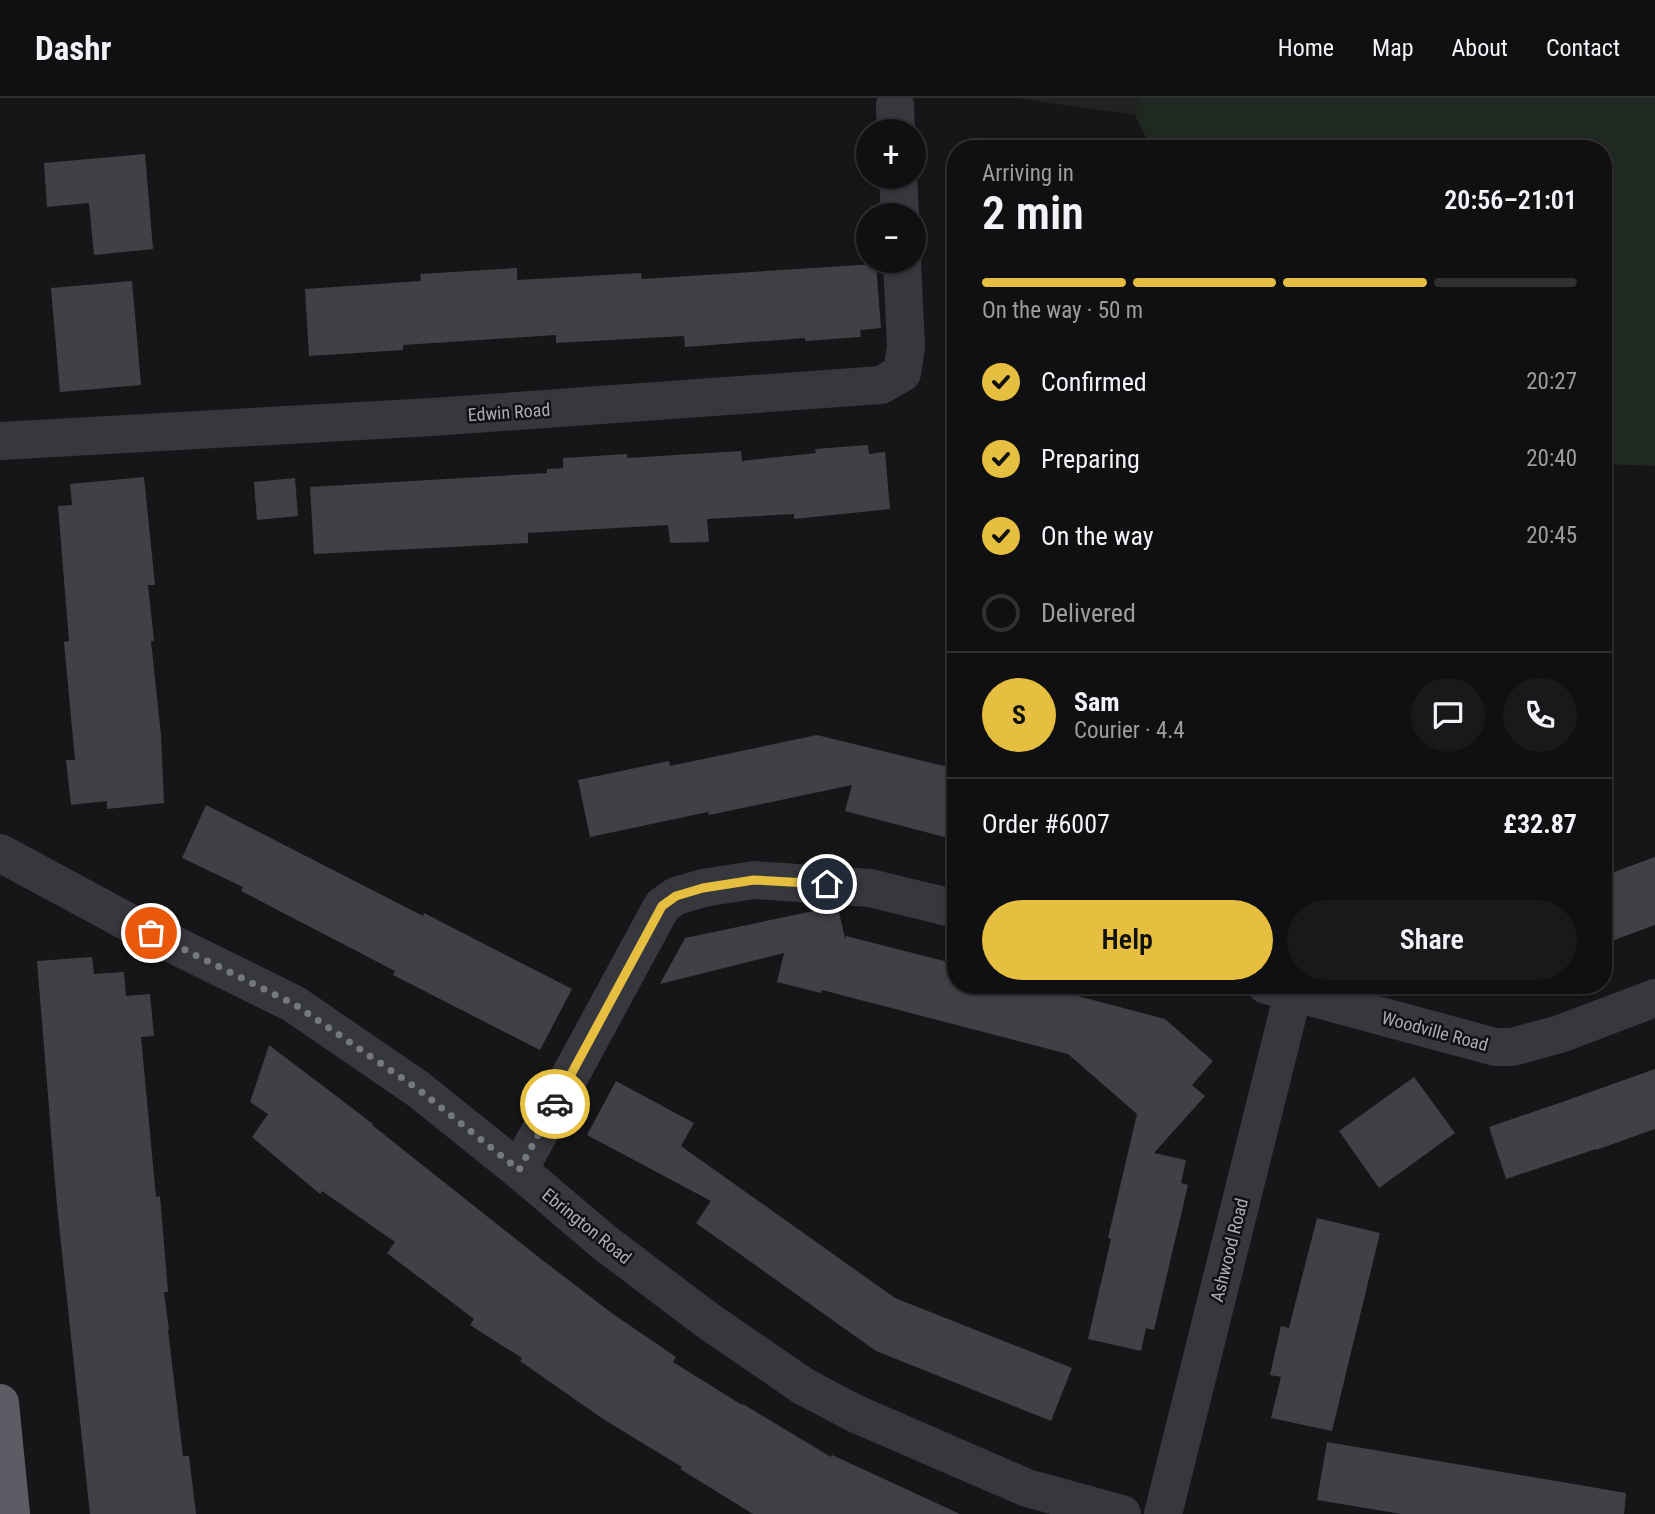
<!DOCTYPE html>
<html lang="en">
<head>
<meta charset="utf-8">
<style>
  :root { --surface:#101012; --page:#19191b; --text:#f1f3f6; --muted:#9c9d9f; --line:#303032; --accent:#e6bf40 }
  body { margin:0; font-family:"Roboto Condensed",sans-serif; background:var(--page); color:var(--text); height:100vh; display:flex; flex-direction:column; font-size:26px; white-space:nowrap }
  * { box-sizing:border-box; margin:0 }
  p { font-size:23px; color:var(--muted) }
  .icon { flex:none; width:38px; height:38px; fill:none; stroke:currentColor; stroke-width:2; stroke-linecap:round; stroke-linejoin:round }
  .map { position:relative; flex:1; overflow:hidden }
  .drawer { position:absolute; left:947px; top:42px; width:665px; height:854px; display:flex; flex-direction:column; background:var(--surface); border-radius:28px; box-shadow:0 2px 5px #0004,0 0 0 2px var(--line) }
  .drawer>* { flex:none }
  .controls { position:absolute; left:856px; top:21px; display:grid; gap:14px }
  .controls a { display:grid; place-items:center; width:70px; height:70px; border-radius:50%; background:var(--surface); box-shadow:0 2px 5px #0004,0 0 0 2px var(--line); font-size:35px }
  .pin { position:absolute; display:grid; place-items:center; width:60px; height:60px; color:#fff; margin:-30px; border:4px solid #fff; border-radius:50%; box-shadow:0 2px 7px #0007 }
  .courier { position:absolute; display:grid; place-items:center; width:70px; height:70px; margin:-35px; border:5px solid #e6bf40; border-radius:50%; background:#fff; color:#222; box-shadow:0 2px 9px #0007 }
  .headline em { font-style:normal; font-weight:600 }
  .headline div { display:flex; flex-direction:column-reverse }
  .headline { display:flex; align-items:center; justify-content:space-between; height:119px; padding:0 35px }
  h1 { font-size:46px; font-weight:600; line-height:52px }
  .bar { display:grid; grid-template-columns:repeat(4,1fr); gap:10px 7px; align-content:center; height:84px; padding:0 35px }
  .bar i { height:9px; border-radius:5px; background:var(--line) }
  .bar .on { background:var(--accent) }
  .bar p { grid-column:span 4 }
  .line { display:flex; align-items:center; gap:18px; padding:0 35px; border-top:2px solid var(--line) }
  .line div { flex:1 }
  .round { display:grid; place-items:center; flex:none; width:74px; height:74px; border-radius:37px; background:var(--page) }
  ol { padding:0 35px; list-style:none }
  li { display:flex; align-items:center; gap:21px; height:77px }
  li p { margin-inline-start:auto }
  li .icon { padding:7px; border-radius:50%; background:var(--accent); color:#111; stroke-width:4 }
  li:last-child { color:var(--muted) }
  li i { width:38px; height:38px; border:4px solid var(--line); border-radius:50% }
  .primary-button { display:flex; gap:14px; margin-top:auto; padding:14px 35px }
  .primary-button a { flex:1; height:80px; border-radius:42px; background:var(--accent); color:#111; font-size:28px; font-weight:600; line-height:80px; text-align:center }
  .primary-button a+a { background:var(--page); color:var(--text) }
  header { display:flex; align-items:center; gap:42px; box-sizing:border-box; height:98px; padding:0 35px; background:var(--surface); border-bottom:2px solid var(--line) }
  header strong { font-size:33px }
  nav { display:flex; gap:38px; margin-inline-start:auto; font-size:24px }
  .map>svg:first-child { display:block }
</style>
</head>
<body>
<header>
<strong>Dashr</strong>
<nav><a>Home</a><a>Map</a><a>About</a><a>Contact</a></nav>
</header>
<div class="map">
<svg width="1655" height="1416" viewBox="0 0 1655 1416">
  <rect width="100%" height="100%" fill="#161618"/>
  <path fill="#222225" d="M 1015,0 L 1138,0 L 1135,17 Z"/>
  <path fill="#202822" d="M 1138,0 L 1655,0 L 1655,368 L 1603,366 L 1603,51 L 1152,51 L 1135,17 Z"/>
  <g fill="#404145">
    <path d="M 145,56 L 153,151 L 94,157 L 89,105 L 47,109 L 44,65 Z"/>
    <path d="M 876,166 L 881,230 L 860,232 L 861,239 L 805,243 L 805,240 L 685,249 L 684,238 L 556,245 L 556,237 L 403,247 L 403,252 L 309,258 L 305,191 L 421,183 L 420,176 L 517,170 L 517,182 L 641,175 L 642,181 Z"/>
    <path d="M 132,183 L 141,287 L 60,294 L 51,190 Z"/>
    <path d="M 868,347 L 869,356 L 885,354 L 890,411 L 794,421 L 794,416 L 707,421 L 709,444 L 670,445 L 668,427 L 528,435 L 528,445 L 314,456 L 310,389 L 547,375 L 547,371 L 563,370 L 563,360 L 627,356 L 627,360 L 741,353 L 742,363 L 816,355 L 815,351 Z"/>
    <path d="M 144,379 L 155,487 L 148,487 L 154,543 L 151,543 L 161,637 L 164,705 L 107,711 L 107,703 L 71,707 L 66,662 L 75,662 L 64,544 L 69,543 L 58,408 L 72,407 L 70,386 Z"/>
    <path d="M 295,380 L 298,418 L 257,422 L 254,384 Z"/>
    <path d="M 817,637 L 956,671 L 956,742 L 845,713 L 852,687 L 709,717 L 708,714 L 590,739 L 578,682 L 669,663 L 670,668 Z"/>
    <path d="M 206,707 L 423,818 L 424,815 L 572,891 L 540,952 L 393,877 L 395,873 L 241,793 L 243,789 L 182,760 Z"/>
    <path d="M 1655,759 L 1655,827 L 1603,846 L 1603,778 Z"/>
    <path d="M 833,809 L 838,810 L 845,840 L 844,840 L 845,841 L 846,838 L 956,866 L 956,887 L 1036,887 L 1165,921 L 1213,963 L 1192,987 L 1205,998 L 1154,1055 L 1186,1062 L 1181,1085 L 1188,1087 L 1154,1232 L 1146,1230 L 1141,1253 L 1088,1241 L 1111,1141 L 1108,1140 L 1137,1016 L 1068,956 L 822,892 L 821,895 L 777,884 L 784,855 L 660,886 L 685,840 Z"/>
    <path d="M 92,859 L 94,876 L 124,874 L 126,898 L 150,896 L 154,938 L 141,939 L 156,1099 L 160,1098 L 168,1194 L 164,1194 L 169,1232 L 168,1232 L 183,1358 L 189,1358 L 196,1416 L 90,1416 L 57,1108 L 37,863 Z"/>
    <path d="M 269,947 L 373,1026 L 372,1027 L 541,1161 L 613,1216 L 676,1259 L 673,1264 L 742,1307 L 743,1306 L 831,1359 L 832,1357 L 960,1416 L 753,1416 L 680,1371 L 682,1369 L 603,1321 L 520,1263 L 522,1260 L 470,1227 L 474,1221 L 387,1155 L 395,1144 L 322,1093 L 320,1096 L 252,1039 L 268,1016 L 250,1004 Z"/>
    <path d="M 1655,971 L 1655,1031 L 1596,1052 L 1596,1051 L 1506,1081 L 1489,1029 L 1568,1002 Z"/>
    <path d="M 1414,979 L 1455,1035 L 1379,1090 L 1339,1033 Z"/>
    <path d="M 616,983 L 694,1025 L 681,1048 L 895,1200 L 1072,1270 L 1051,1323 L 876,1253 L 696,1125 L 711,1103 L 587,1037 Z"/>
    <path d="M 1317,1120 L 1380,1135 L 1332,1333 L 1271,1320 L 1281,1279 L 1270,1277 L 1281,1228 L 1289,1230 Z"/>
    <path d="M 1327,1344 L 1626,1395 L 1624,1416 L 1401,1416 L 1317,1402 Z"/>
  </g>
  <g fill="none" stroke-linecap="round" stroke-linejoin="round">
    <g stroke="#37383d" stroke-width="38">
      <path d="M 895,7 L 896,33"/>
      <path d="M 898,79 L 900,117"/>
      <path d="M 0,343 L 432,319 L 881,287 L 902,275 L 906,249 L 902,163"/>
      <path d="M 0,755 L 128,824 L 294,906 L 418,991 L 519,1072 L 605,1145 L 707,1222 L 803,1288 L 854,1315 L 1027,1390 L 1122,1416"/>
      <path d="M 1266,887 L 1495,949 L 1512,949 L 1560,936 L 1655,900"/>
      <path d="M 519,1072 L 662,808 L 676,798 L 703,790 L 754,782 L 870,790 L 956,811"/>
      <path d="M 1163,1416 L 1295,887"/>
    </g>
    <path stroke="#5c5c64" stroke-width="38" d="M 0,1305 L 11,1416"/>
  </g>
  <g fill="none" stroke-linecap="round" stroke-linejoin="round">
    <path stroke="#76787f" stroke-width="7" stroke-dasharray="0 12.6" d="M 151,835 L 294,906 L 418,991 L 519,1072 L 555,1006"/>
    <path stroke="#e6bf40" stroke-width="9" d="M 555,1006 L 662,808 L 676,798 L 703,790 L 754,782 L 827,786"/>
  </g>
  <g text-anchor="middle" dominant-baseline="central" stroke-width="5" stroke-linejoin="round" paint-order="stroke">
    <g font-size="18" fill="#a9acb7" stroke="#111113">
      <text transform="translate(509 314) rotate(-4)">Edwin Road</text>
      <text transform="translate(1435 933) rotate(15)">Woodville Road</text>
      <text transform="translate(587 1128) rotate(39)">Ebrington Road</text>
      <text transform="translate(1229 1152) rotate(-76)">Ashwood Road</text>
    </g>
  </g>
</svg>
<div class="controls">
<a>+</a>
<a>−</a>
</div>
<div class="pin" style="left:151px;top:835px;background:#ea580c"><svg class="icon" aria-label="bag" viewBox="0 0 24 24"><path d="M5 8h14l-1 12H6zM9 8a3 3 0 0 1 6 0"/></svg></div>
<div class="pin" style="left:827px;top:786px;background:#1f2937"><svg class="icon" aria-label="home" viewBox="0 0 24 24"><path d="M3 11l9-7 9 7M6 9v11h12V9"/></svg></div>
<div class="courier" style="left:555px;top:1006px"><svg class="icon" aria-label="car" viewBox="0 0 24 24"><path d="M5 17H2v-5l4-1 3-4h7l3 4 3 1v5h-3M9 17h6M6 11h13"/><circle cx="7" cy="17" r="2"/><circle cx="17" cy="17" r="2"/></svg></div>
<section class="drawer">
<div class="headline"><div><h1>2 min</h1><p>Arriving in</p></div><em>20:56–21:01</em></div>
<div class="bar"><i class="on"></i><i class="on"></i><i class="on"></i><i></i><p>On the way · 50 m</p></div>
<ol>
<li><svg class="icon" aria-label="check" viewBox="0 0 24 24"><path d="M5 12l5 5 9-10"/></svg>Confirmed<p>20:27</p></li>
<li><svg class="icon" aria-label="check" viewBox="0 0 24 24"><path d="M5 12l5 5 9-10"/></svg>Preparing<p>20:40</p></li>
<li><svg class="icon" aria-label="check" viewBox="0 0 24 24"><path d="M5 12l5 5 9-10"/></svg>On the way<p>20:45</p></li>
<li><i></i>Delivered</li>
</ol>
<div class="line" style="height:126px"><b class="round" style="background:var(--accent);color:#111">S</b><div><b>Sam</b><p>Courier · 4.4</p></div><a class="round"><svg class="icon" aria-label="chat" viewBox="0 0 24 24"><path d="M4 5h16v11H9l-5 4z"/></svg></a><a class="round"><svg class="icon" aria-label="phone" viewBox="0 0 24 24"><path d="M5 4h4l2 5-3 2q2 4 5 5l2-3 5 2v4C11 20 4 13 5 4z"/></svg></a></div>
<div class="line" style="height:91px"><div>Order #6007</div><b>£32.87</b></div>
<div class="primary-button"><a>Help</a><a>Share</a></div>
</section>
</div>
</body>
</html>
